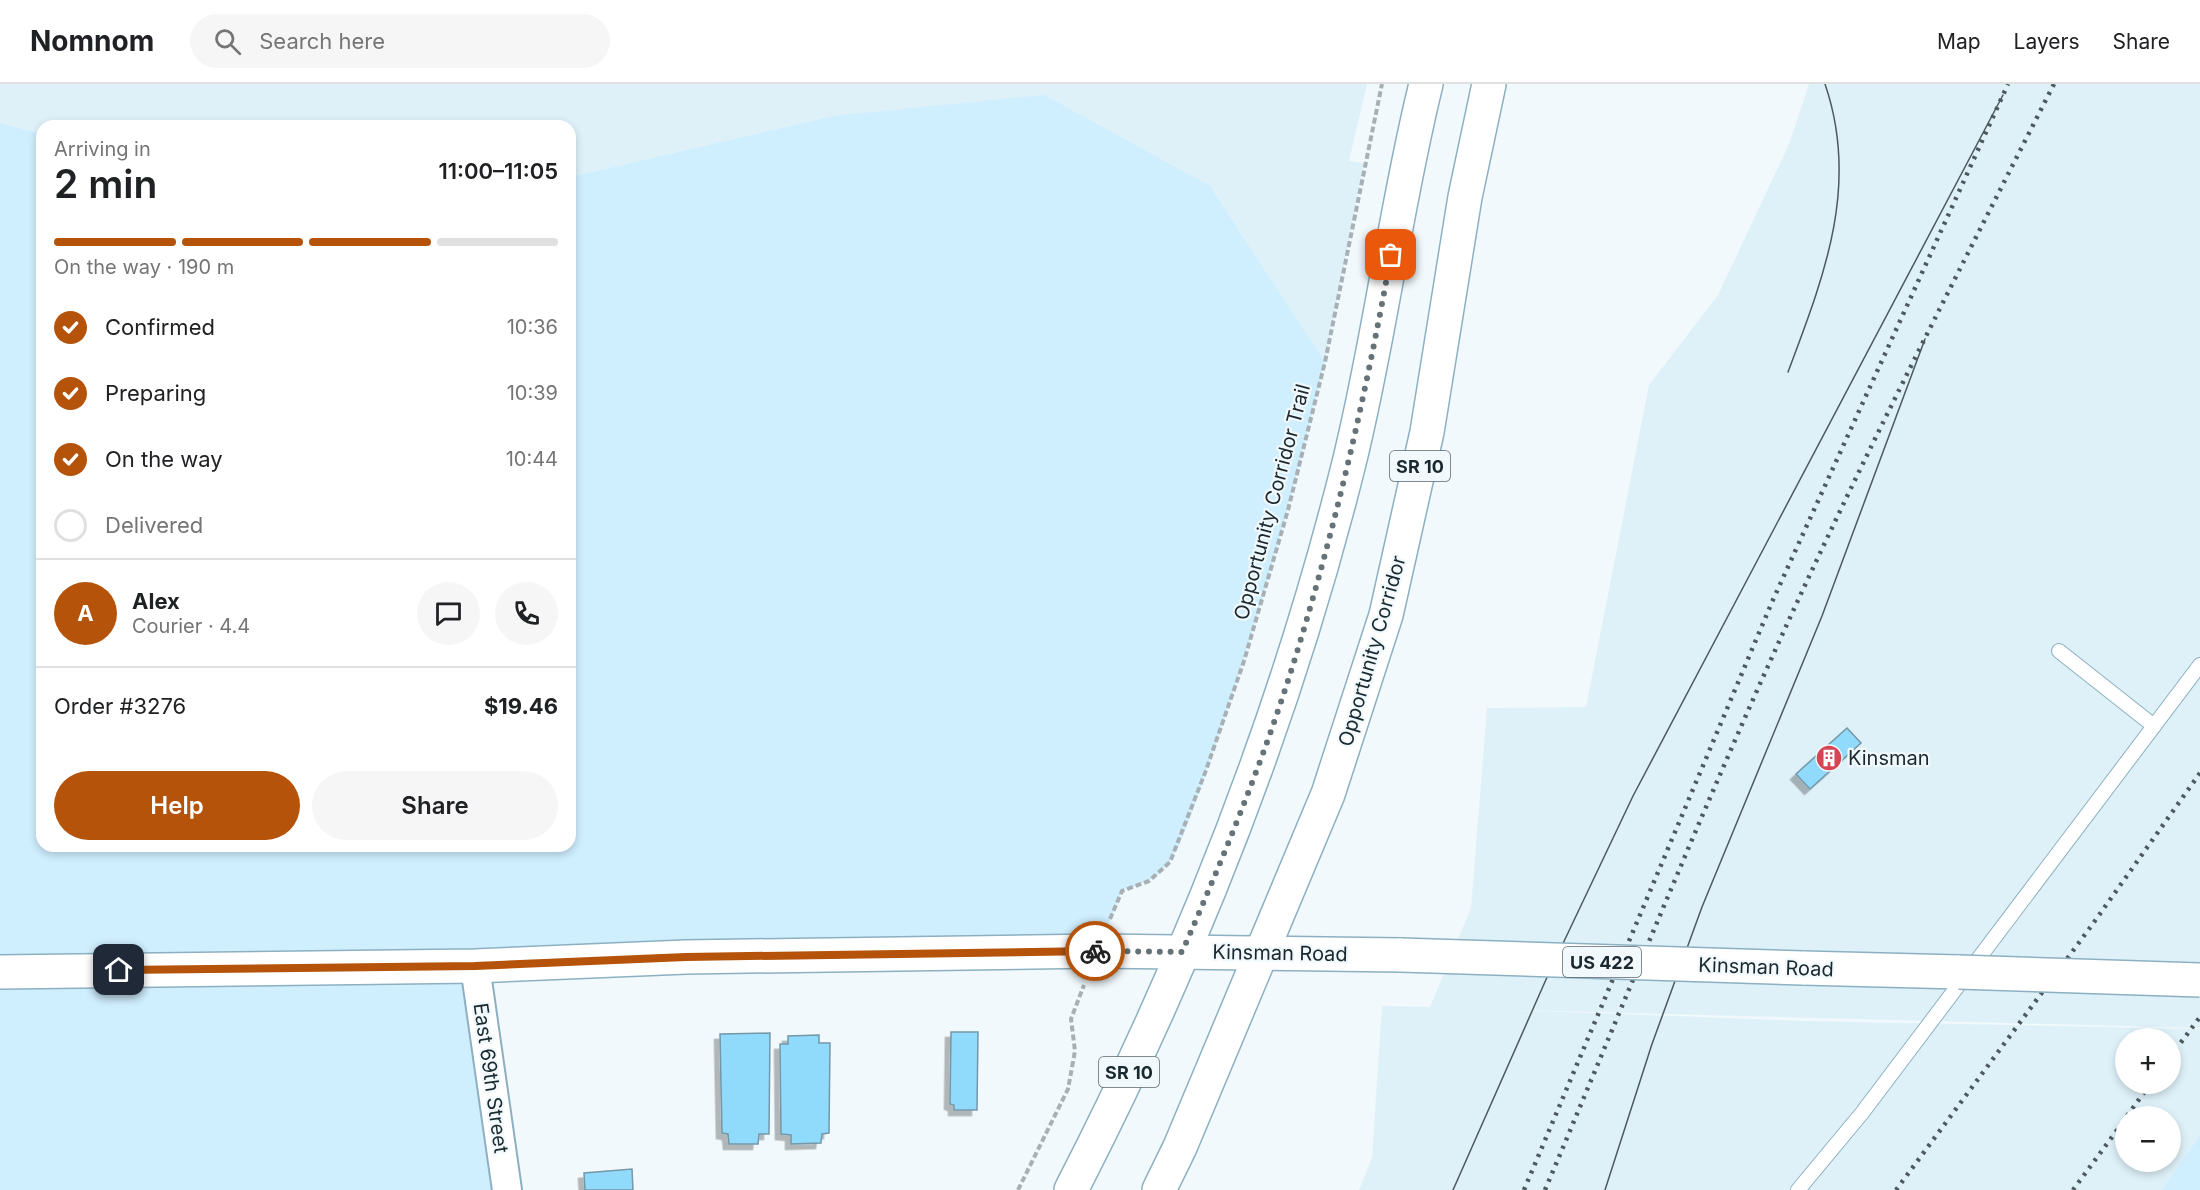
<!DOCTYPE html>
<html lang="en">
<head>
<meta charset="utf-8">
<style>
  :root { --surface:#fff; --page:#f6f6f6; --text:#202124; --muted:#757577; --line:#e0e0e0; --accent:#b45309 }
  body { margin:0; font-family:Inter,sans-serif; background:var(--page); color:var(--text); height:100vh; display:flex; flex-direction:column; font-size:22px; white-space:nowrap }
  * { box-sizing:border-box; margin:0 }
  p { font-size:20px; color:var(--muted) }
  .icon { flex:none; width:33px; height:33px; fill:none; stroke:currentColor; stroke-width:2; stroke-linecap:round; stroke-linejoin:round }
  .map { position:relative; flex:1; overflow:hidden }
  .details { position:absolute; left:36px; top:36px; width:540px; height:732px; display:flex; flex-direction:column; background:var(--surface); border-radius:18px; box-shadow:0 3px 9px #0003 }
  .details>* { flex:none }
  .controls { position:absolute; left:2115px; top:944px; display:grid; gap:12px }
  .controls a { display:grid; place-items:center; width:66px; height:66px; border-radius:50%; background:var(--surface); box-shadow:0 3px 9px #0003; font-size:30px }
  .pin { position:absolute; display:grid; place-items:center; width:51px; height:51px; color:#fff; margin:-26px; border-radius:12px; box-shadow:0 3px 9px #0006 }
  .courier { position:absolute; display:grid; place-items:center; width:60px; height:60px; margin:-30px; border:4px solid #b45309; border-radius:50%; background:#fff; color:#222; box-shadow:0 2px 8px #0007 }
  .overview em { font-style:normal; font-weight:600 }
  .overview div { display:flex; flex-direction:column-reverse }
  .overview { display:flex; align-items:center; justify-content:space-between; height:102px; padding:0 18px }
  h1 { font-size:39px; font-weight:600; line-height:45px }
  .bar { display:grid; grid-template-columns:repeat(4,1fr); gap:9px 6px; align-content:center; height:72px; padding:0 18px }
  .bar i { height:8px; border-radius:4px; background:var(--line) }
  .bar .selected { background:var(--accent) }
  .bar p { grid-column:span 4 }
  .line { display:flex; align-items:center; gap:15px; padding:0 18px; border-top:2px solid var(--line) }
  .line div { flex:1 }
  .round { display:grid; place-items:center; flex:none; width:63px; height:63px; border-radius:32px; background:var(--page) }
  ol { padding:0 18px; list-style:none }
  li { display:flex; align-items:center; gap:18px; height:66px }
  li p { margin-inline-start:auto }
  li .icon { padding:6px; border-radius:50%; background:var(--accent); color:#fff; stroke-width:4 }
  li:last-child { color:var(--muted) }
  li i { width:33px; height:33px; border:3px solid var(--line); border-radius:50% }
  .primary-button { display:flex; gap:12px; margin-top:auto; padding:12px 18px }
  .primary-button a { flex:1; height:69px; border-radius:36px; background:var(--accent); color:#fff; font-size:24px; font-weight:600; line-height:69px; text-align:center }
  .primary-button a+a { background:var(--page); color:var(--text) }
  header { display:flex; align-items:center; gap:36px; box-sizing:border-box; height:84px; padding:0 30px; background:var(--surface); border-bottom:2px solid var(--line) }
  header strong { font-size:28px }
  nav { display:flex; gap:33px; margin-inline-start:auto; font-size:21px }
  .search { width:420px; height:54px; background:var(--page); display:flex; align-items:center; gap:15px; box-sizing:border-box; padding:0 21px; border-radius:33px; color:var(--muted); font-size:22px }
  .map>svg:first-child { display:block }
</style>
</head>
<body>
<header>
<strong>Nomnom</strong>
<div class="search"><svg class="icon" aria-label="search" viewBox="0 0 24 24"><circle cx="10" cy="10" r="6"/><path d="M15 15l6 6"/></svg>Search here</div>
<nav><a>Map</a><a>Layers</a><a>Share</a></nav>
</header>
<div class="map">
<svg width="2200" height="1106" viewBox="0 0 2200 1106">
  <defs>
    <filter id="shadow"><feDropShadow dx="-5.5" dy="5.5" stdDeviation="0" flood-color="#0004"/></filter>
  </defs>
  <rect width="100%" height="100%" fill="#f1f9fc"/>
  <g fill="#def1f9" fill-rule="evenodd">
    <path d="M 0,0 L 1367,0 L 1349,77 L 1364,79 L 1325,278 L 1210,102 L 833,32 L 570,93 L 570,42 L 42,42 L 42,50 L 0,39 Z"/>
    <path d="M 1809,0 L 2200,0 L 2200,944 L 1513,926 L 1808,937 L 2200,945 L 2200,1079 L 2180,1106 L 1359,1106 L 1372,1074 L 1382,922 L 1430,923 L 1471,824 L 1487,624 L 1586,623 L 1649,301 L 1718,211 L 1789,60 ZM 2126,954 L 2170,954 L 2170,999 L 2126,999 ZM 2126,1032 L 2170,1032 L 2170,1077 L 2126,1077 Z"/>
  </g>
  <g fill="#cfeefe">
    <path d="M 1044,11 L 1210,102 L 1325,278 C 1292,414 1256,548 1209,679 C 1199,707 1184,759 1168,780 C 1156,796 1140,801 1122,807 L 1098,867 L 475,882 L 507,1106 L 0,1106 L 0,39 L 42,50 L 42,762 L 570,762 L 570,93 L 833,32 Z"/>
    <path d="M 2200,1052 L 2200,1106 L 2162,1106 Z"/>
  </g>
  <g fill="#90dafc" stroke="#7497a8" stroke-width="1.5" filter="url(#shadow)">
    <path d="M 1847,644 L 1861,659 L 1810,705 L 1796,690 Z"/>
    <path d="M 951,948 L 978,948 L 977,1026 L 954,1026 L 954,1021 L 950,1020 Z"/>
    <path d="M 770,949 L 769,1050 L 759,1050 L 758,1060 L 729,1060 L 728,1050 L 722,1049 L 720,950 Z"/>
    <path d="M 819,951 L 819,959 L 830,959 L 829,1049 L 822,1050 L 821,1059 L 791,1060 L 791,1051 L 781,1050 L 780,960 L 788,960 L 788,952 Z"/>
    <path d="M 632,1085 L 633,1106 L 585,1106 L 584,1089 Z"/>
  </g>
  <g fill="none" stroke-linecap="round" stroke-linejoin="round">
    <defs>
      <g id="service">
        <path d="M 2059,567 L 2154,642"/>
        <path d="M 1798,1106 L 1862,1029 L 2200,581"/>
      </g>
      <path id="minor" d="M 475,882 L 507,1106"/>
      <g id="primary">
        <path d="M 1803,884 L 1959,888"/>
        <path d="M 0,888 L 475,882 L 686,873 L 1098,867 L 1401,871"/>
        <path d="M 1071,1106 C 1190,875 1286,632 1349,379 C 1380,254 1395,125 1426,0"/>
        <path d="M 1159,1106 L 1180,1063 L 1328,710 L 1386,531 L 1427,348 L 1465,113 L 1489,0"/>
      </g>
    </defs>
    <use href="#service" stroke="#8cb0c1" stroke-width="16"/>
    <use href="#minor" stroke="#8cb0c1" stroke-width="32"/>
    <use href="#primary" stroke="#8cb0c1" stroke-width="36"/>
    <g stroke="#a7b1b5" stroke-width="4" stroke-dasharray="6 3" stroke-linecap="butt">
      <path d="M 1110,835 L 1122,807 L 1149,797 L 1170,778 L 1205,689 L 1244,577 L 1288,426 L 1325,278 L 1382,0"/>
      <path d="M 1018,1106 L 1068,1005 L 1075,967 L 1071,935 L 1084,901"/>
    </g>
    <use href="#service" stroke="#fff" stroke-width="14"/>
    <use href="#minor" stroke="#fff" stroke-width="28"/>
    <use href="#primary" stroke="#fff" stroke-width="33"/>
    <g stroke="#4c595e" stroke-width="1.5">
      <path d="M 1788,288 C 1824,192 1860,102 1825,0"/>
      <path d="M 1453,1106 L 1548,891 L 1633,712 L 2003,11"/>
      <path d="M 1605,1106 L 1652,960 L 1702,823 L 1822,532 L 1925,255"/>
    </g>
    <g stroke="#4c595e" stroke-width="4.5" stroke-dasharray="3 6" stroke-linecap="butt">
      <path d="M 2170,973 L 2200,933"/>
      <path d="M 2127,1032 L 2151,999"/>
      <path d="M 1524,1106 L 1772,518 L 2008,0"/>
      <path d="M 1545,1106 C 1622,924 1696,740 1778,560 C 1864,370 1960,185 2054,0"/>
      <path d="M 1896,1106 L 2092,841 L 2200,689"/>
      <path d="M 2073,1106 L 2126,1034"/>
    </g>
    <defs>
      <g id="primary-bridge">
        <path d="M 1401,871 L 1803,884"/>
        <path d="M 1959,888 L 2200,896"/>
      </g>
    </defs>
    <use href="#primary-bridge" stroke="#8cb0c1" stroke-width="36" stroke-linecap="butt"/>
    <use href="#primary-bridge" stroke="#fff" stroke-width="33"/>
  </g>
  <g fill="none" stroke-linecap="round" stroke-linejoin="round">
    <path stroke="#657277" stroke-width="6" stroke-dasharray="0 10.8" d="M 1095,867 L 1182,868 C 1225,770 1266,670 1297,568 C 1337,437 1367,305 1391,171"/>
    <path stroke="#b45309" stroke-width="8" d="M 119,886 L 475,882 L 686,873 L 1095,867"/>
  </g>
  <defs>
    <symbol id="building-disc" viewBox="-11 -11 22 22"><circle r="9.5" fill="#d64554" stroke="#f1f9fc"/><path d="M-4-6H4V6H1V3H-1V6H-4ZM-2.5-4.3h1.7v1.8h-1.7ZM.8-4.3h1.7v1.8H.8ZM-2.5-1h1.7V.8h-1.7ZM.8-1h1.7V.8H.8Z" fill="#fff"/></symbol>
  </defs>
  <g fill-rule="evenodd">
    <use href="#building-disc" x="1814" y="659" width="30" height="30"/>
  </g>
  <g text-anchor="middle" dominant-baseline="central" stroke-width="4.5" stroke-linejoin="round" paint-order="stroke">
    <g fill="#f1f9fc" stroke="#5a676c" stroke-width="1.5">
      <rect x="1390" y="367" width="60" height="30" rx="4.5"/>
      <rect x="1563" y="863" width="78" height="30" rx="4.5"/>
      <rect x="1099" y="973" width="60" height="30" rx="4.5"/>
    </g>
    <g font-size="18" font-weight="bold" fill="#1a292f">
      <text x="1420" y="382">SR 10</text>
      <text x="1602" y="878">US 422</text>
      <text x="1129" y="988">SR 10</text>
    </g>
    <g font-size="20" fill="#1a292f" stroke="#f1f9fc">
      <text transform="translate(1272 418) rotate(-75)">Opportunity Corridor Trail</text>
      <text transform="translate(1372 567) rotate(-74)">Opportunity Corridor</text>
      <text transform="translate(1280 869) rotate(1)">Kinsman Road</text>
      <text transform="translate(1766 883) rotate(2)">Kinsman Road</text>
      <text transform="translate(491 994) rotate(82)">East 69th Street</text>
    </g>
    <g font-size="20" fill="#1a292f" stroke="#f1f9fc" text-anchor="start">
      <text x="1848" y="674">Kinsman</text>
    </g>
  </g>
</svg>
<div class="controls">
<a>+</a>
<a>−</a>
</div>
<div class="pin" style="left:1391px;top:171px;background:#ea580c"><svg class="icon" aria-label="bag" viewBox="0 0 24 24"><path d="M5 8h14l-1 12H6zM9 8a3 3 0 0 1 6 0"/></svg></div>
<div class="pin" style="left:119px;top:886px;background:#1f2937"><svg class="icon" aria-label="home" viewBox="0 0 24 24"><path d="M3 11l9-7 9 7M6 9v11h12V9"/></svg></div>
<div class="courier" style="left:1095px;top:867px"><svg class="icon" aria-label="bike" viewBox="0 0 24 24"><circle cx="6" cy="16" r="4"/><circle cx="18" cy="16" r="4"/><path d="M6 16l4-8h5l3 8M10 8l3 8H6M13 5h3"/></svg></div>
<section class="details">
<div class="overview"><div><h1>2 min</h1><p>Arriving in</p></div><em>11:00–11:05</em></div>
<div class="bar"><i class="selected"></i><i class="selected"></i><i class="selected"></i><i></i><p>On the way · 190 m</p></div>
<ol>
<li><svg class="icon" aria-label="check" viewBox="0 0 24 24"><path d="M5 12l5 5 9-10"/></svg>Confirmed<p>10:36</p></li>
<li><svg class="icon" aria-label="check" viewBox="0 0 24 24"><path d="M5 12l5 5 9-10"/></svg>Preparing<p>10:39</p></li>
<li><svg class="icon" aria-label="check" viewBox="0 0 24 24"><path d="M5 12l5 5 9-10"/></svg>On the way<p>10:44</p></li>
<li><i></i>Delivered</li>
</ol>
<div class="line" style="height:108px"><b class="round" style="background:var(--accent);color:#fff">A</b><div><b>Alex</b><p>Courier · 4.4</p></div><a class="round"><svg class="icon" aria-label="chat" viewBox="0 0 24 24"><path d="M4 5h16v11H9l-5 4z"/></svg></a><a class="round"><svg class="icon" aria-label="phone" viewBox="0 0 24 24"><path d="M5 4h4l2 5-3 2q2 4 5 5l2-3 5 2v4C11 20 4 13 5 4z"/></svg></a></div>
<div class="line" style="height:78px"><div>Order #3276</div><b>$19.46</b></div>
<div class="primary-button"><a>Help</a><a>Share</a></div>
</section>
</div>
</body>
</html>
